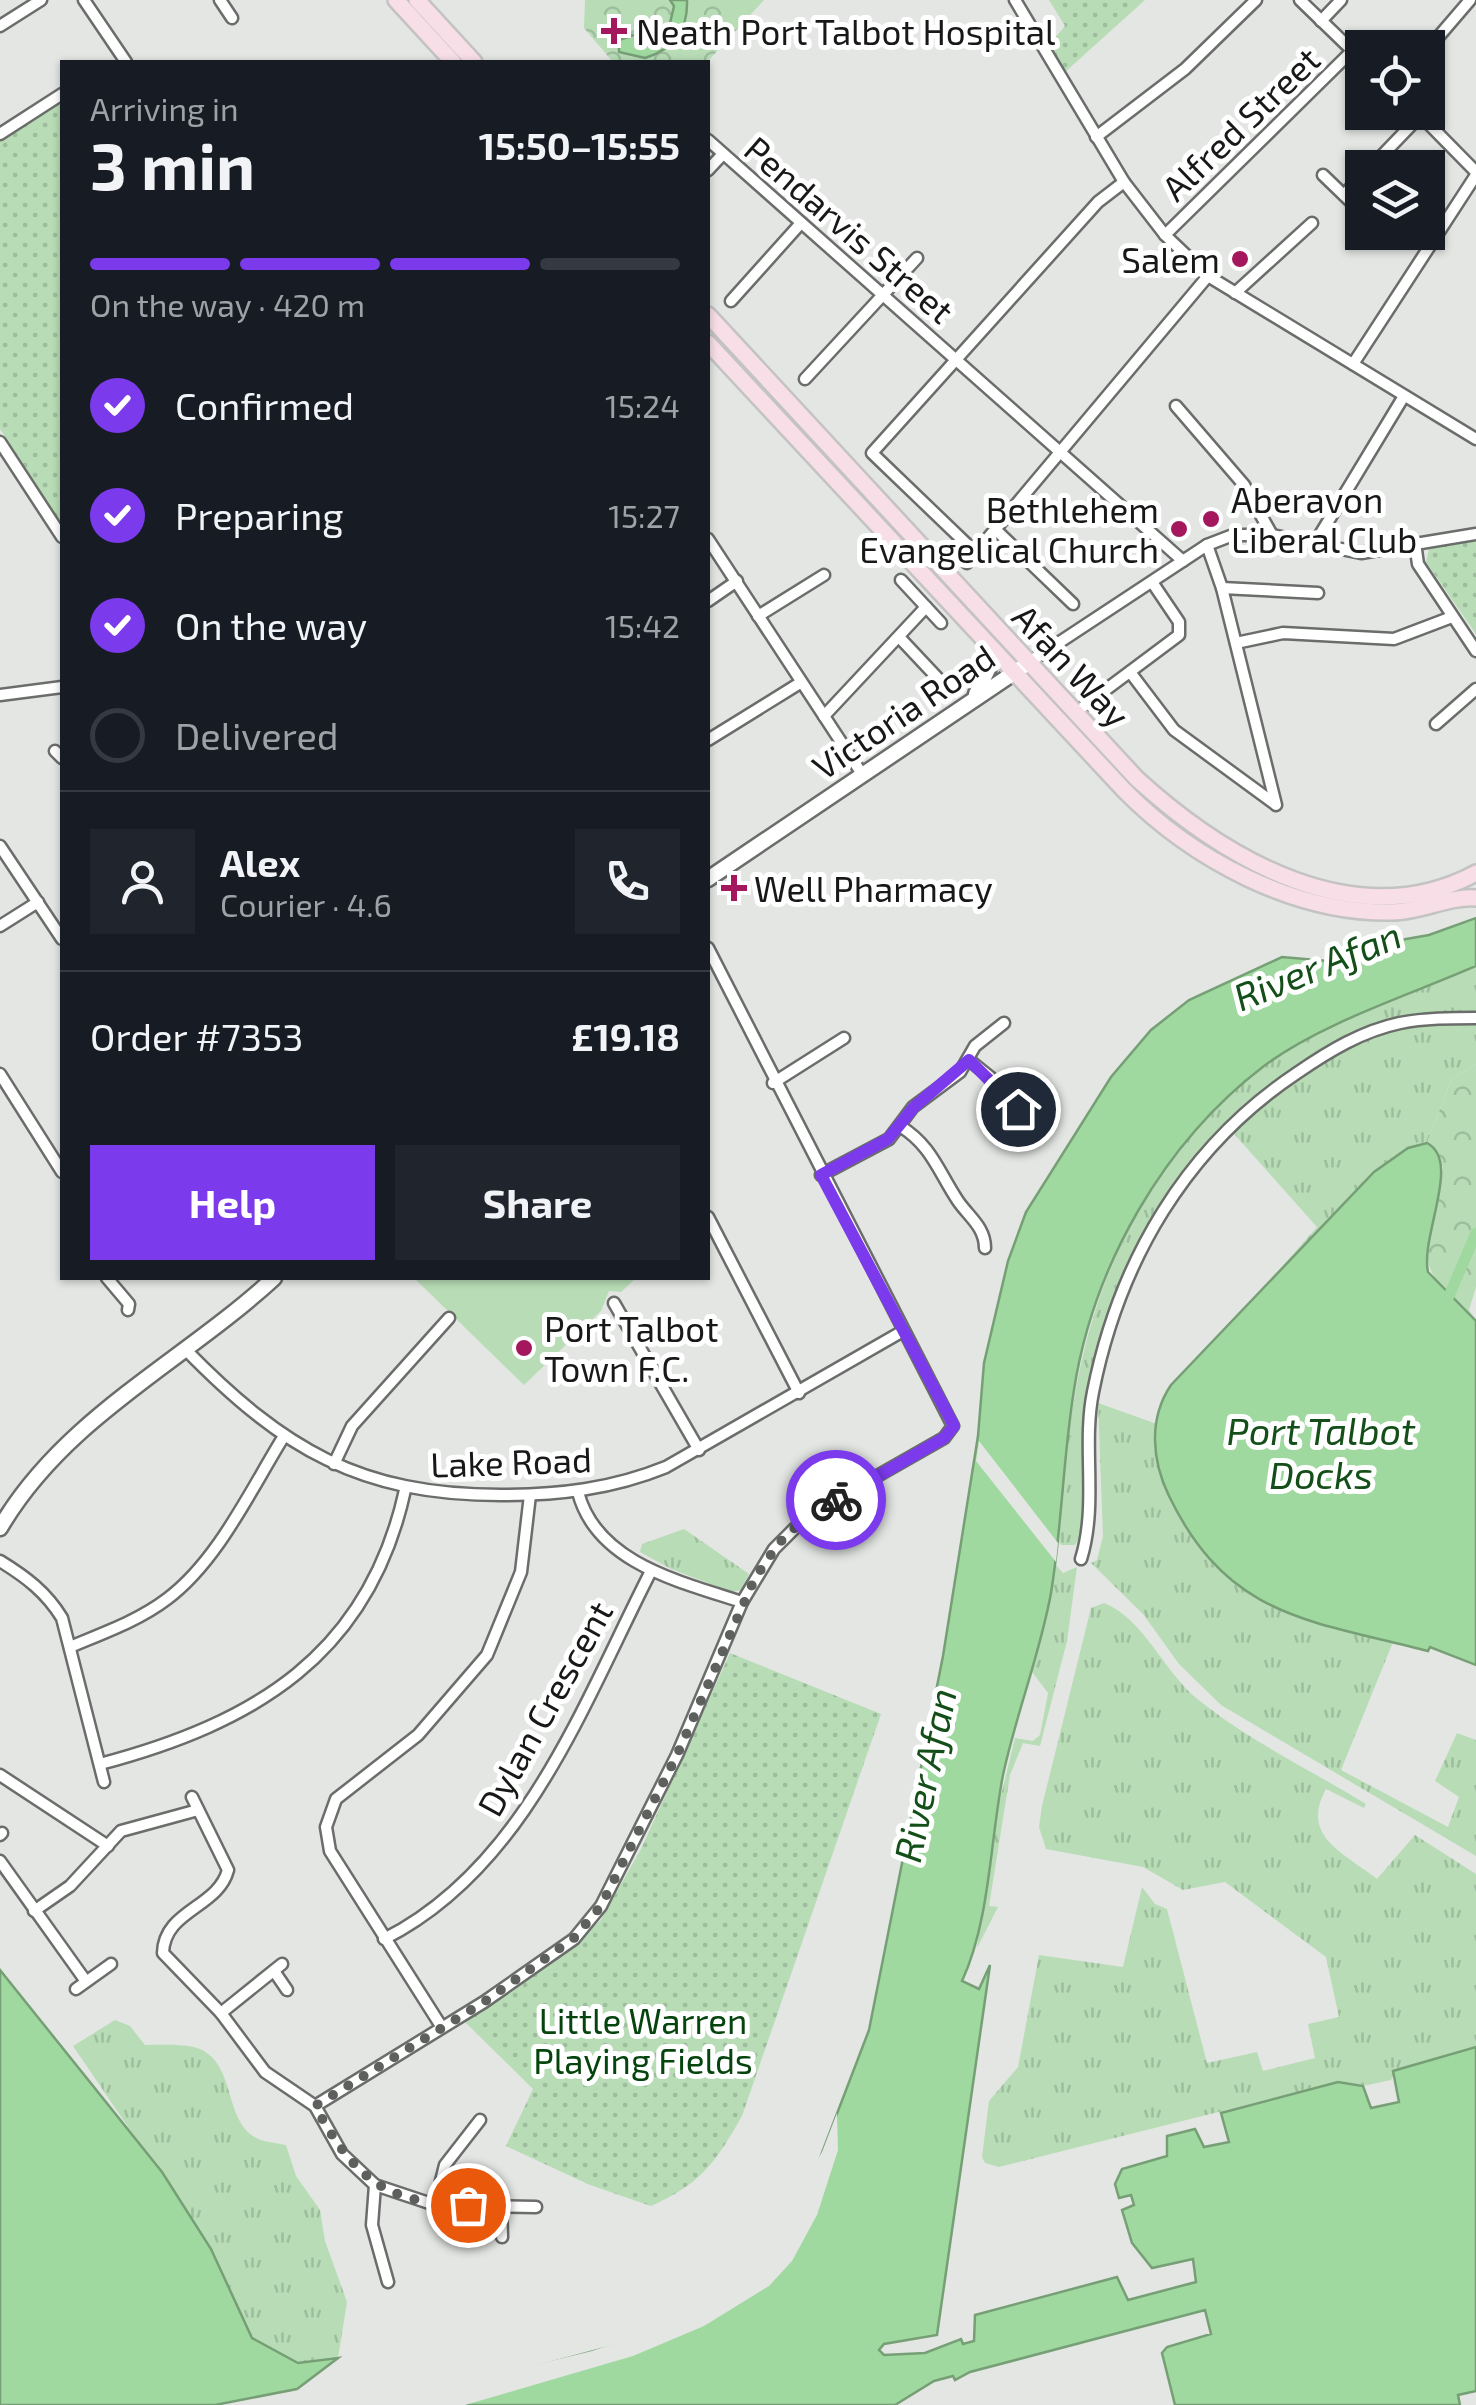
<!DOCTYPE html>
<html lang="en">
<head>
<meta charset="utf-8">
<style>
  :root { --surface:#171b24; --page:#20242c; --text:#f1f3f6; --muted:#9ea1a6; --line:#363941; --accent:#7c3aed }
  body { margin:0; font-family:"Exo 2",sans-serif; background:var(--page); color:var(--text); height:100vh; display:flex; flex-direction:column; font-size:38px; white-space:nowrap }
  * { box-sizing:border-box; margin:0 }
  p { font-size:32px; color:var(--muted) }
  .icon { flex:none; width:55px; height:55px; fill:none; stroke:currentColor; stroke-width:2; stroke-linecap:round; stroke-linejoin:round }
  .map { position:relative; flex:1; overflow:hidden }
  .details { position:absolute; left:60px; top:60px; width:650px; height:1220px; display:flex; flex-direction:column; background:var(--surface); border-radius:0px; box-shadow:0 2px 8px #0004 }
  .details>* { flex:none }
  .buttons { position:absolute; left:1345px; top:30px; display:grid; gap:20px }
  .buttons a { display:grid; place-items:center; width:100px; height:100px; border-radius:0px; background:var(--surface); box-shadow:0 2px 8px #0004; font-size:50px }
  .pin { position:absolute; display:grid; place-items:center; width:85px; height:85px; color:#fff; margin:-42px; border:5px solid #fff; border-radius:50%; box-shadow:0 2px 10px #0007 }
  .courier { position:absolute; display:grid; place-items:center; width:100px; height:100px; margin:-50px; border:8px solid #7c3aed; border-radius:50%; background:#fff; color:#222; box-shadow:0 2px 12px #0007 }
  .summary em { font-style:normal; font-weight:700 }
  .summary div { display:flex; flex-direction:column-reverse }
  .summary { display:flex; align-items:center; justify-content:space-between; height:170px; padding:0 30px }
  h1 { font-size:65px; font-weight:700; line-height:75px }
  .bar { display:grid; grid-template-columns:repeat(4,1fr); gap:15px 10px; align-content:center; height:120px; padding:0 30px }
  .bar i { height:12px; border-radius:8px; background:var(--line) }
  .bar .current { background:var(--accent) }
  .bar p { grid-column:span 4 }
  .line { display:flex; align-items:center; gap:25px; padding:0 30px; border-top:2px solid var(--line) }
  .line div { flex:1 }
  .round { display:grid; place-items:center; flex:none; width:105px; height:105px; border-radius:0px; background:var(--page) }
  ol { padding:0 30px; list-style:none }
  li { display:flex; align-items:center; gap:30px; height:110px }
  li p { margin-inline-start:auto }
  li .icon { padding:10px; border-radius:50%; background:var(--accent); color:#fff; stroke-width:4 }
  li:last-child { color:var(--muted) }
  li i { width:55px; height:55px; border:5px solid var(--line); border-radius:50% }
  .action { display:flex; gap:20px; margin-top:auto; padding:20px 30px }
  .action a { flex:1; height:115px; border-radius:0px; background:var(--accent); color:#fff; font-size:40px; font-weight:700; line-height:115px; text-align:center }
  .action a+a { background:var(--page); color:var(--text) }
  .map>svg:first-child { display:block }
</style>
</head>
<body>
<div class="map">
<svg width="1476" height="2405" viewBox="0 0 1476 2405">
  <defs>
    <pattern id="grass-tufts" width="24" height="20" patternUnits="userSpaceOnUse" patternTransform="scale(2.5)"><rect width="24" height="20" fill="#b8ddb6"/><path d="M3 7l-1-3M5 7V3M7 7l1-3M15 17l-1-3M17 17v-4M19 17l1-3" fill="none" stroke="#9dbd9c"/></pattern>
    <pattern id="forest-crowns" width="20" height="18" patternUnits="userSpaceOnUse" patternTransform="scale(2.5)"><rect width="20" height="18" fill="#b8ddb6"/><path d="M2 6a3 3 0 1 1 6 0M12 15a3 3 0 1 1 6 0" fill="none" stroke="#9dbd9c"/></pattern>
    <pattern id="park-dots" width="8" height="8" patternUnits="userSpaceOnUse" patternTransform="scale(2.5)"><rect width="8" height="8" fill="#b8ddb6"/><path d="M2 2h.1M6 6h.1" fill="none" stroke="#9dbd9c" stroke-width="1.8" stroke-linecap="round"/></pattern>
  </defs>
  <rect width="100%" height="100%" fill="#e3e6e3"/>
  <g fill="url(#grass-tufts)">
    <path d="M 1476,967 L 1476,1064 L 1451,1080 L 1427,1143 L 1374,1172 L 1278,1271 L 1317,1227 L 1228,1127 L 1144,1240 L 1093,1390 L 1088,1523 L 1075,1545 L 1062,1545 L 1056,1540 C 1073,1392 1081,1285 1173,1160 C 1200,1124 1231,1088 1269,1063 C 1331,1021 1408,996 1476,967 Z"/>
    <path d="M 1098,1403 L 1157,1424 C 1153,1454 1160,1479 1173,1505 C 1221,1604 1295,1616 1393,1642 L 1341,1770 L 1448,1827 L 1459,1797 L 1435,1781 L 1457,1733 L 1476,1740 L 1476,1856 L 1221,1705 L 1179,1664 L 1143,1614 L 1091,1563 L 1097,1560 L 1103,1536 Z"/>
    <path d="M 684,1529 L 749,1574 L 741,1590 L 732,1592 L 671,1569 L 640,1552 L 642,1544 Z"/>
    <path d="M 1055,1564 L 1063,1573 L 1077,1567 L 1067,1641 L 1040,1746 L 1023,1743 L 1010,1775 L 989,1906 L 998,1907 L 977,1948 L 992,1833 L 1015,1738 L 1033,1741 L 1040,1735 L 1048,1693 L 1029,1668 L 1044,1621 Z"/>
    <path d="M 1104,1603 C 1143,1618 1163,1670 1195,1697 C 1247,1740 1309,1769 1366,1804 L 1364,1808 L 1326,1789 C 1300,1837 1343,1852 1377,1879 L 1415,1835 L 1476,1874 L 1476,2047 L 1397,2069 L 1391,2080 L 1363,2086 L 1338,2082 L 999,2167 L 985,2163 L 982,2157 L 989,2101 L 1018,2067 L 1039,1955 L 1123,1967 L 1142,1887 L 1155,1904 L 1167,1909 L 1207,2063 L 1257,2052 L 1263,2071 L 1315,2058 L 1308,2024 L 1339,2017 L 1326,1957 L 1225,1882 L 1183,1890 L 1143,1867 L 1046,1849 L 1039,1827 L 1042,1806 L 1091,1608 Z"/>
    <path d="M 115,2020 L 130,2026 L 145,2045 C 161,2045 179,2044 194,2047 C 234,2058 224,2110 249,2133 C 260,2143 273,2142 286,2145 L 296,2176 L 320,2210 L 325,2241 L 347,2302 L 338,2358 L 298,2363 L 270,2353 L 252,2338 L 211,2249 L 73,2046 Z"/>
  </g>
  <g fill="url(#forest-crowns)">
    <path d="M 585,0 L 764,0 L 707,62 L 613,62 L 584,28 Z"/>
    <path d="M 1476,1064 L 1476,1287 L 1469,1310 L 1476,1321 C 1405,1262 1426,1248 1443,1167 L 1427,1143 L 1451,1080 Z"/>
  </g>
  <g fill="url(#park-dots)">
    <path d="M 1049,0 L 1145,0 L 1064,73 L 1049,45 L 1065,26 Z"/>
    <path d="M 62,100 L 62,524 L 0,429 L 0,140 Z"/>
    <path d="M 1476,540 L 1476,634 L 1426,562 L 1430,545 Z"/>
    <path d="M 730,1653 L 881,1714 L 742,2116 C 715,2163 702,2183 651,2206 L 590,2185 L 506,2146 L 533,2089 L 464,2021 L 504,1996 L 600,1921 L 641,1849 Z"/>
  </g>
  <path fill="#b8ddb6" d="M 414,1278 L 636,1278 L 621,1292 L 609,1291 L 601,1311 L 524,1385 Z"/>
  <g fill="#9fd99f" stroke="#769f76" stroke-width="2.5">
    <path d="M 670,0 L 687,0 C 688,31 674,49 645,58 L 619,52 L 619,40 L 670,23 L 674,6 Z"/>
    <path d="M 1476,918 L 1476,966 C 1410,995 1321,1023 1264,1066 C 1164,1142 1093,1266 1074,1390 C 1063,1457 1062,1526 1051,1593 C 1040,1654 1016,1714 1003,1775 C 990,1841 990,1921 962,1981 L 979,1989 L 990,1965 L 937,2335 L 884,2344 L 879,2350 L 884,2355 L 925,2353 L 961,2339 L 963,2344 L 974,2341 L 975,2315 L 1117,2277 L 1128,2300 L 1196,2282 L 1193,2259 L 1152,2268 L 1132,2243 L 1122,2210 L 1134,2205 L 1131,2195 L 1119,2198 L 1115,2184 L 1122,2169 L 1167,2156 L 1167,2136 L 1195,2129 L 1204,2147 L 1229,2142 L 1221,2113 L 1338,2082 L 1363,2086 L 1371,2108 L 1399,2102 L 1393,2071 L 1476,2047 L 1476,2391 L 1458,2395 L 1460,2405 L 1175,2405 L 1162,2353 L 1167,2347 L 1211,2334 L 1205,2310 L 970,2372 L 955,2380 L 953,2376 L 934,2381 L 895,2405 L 393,2405 L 650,2336 L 714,2301 L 769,2250 L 812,2179 L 869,2030 L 943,1656 L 978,1436 L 984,1363 L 1008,1261 L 1026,1212 L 1111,1077 L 1151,1030 L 1189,1000 L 1282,957 L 1328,961 L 1355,948 L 1429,935 Z"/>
    <path d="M 1427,1143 C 1462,1161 1420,1236 1428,1272 L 1476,1321 L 1476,1665 L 1430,1647 L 1428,1651 C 1309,1620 1228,1618 1169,1496 C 1152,1461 1148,1419 1171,1385 L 1374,1172 L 1408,1148 Z"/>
    <path d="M 0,1970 L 162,2172 L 211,2249 L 252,2338 L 298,2363 L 338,2358 L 297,2389 L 215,2405 L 0,2405 Z"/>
  </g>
  <g fill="#e3e6e3">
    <path d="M 979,1441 L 1058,1543 L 1056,1562 L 976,1461 Z"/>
    <path d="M 837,2113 L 838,2150 L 817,2215 L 792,2261 L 769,2286 L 704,2326 L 633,2356 L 465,2405 L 388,2405 L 392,2400 L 592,2351 L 648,2332 L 711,2297 L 765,2247 L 822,2152 Z"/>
  </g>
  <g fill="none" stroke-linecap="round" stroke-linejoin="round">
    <path stroke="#9fd99f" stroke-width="11" d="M 1449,1296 L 1476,1233"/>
    <defs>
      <g id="street">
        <path d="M 84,0 L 126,62"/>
        <path d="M 220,0 L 232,18"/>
        <path d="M 1015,0 L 1124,182 L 1165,235 L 1208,276 L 1476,439"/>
        <path d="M 1300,0 L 1362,60"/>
        <path d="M 1321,21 L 1341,0"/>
        <path d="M 0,26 L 41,0"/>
        <path d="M 1428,49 L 1470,0"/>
        <path d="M 1417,112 L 1476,172"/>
        <path d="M 0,134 L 62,94"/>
        <path d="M 1096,137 L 1185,69 L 1256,0"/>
        <path d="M 708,140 L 1183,561"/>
        <path d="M 1370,168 L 1420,116"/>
        <path d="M 708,170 L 723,154"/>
        <path d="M 1323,175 L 1350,201"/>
        <path d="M 1344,195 L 1362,175"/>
        <path d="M 1165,235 L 1353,50"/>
        <path d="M 1235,293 L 1312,223"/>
        <path d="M 731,301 L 801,223"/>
        <path d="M 1353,364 L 1476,175"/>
        <path d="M 805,379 L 917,258"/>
        <path d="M 1176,406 L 1244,485 L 1272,535"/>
        <path d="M 0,442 L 62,537"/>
        <path d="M 995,529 L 1073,604"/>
        <path d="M 708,539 L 862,774"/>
        <path d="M 1315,543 L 1404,396"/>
        <path d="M 1415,543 L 1418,564 L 1476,651"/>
        <path d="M 1207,545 L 1222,588 L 1276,805"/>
        <path d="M 975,552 L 872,453 L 1098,202 L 1124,182"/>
        <path d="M 967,563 L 1208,276"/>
        <path d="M 901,580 L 941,623"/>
        <path d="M 1222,588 L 1318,593"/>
        <path d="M 708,601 L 737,581"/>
        <path d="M 758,616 L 824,575"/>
        <path d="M 899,637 L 946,687"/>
        <path d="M 1236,643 L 1283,633 L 1394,639 L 1452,617"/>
        <path d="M 1028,663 L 1207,545 L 1233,535 L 1272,535 L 1361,553 L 1476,534"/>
        <path d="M 1130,672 L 1174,730 L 1275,804"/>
        <path d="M 0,695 L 62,687"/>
        <path d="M 1084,706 L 1179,635 L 1179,622 L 1152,582"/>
        <path d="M 824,716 L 926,607"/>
        <path d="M 1436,724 L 1476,689"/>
        <path d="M 708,740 L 800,683"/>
        <path d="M 55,751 L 62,758"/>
        <path d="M 0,846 L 62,939"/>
        <path d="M 0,926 L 38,902"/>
        <path d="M 969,1060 L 990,1077 L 1026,1122"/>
        <path d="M 0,1074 L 62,1172"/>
        <path d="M 773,1083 L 844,1038"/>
        <path d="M 900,1126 C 932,1146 938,1171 958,1201 C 969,1217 985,1227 985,1248"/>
        <path d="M 821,1175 L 889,1139 L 913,1107 L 960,1072 L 975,1046 L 1004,1023"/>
        <path d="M 708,1217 L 799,1393"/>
        <path d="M 107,1278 L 129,1304 L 128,1310"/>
        <path d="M 614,1303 L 699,1450"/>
        <path d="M 186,1350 C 283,1449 360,1495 501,1495 C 559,1495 612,1489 666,1467 L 903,1331"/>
        <path d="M 334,1464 L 352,1426 L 449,1318"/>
        <path d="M 578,1492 C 596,1563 681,1582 742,1602"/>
        <path d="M 1081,1559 C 1098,1504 1082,1446 1093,1392 C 1119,1261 1186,1147 1297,1073 C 1329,1051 1362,1031 1400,1023 C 1425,1018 1451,1018 1476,1018"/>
        <path d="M 0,1561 C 26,1577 46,1592 62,1618 L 104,1782"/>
        <path d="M 70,1647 C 103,1633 138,1621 167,1599 C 218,1561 251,1489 284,1436"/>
        <path d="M 100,1764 C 255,1723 369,1655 405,1490"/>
        <path d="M 0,1775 L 108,1846"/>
        <path d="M 192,1797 L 228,1870 C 218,1908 164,1910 163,1953 L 221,2013 L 265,2072 L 315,2106 L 342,2154 L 375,2185 L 435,2205 L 536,2207"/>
        <path d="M 0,1835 L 2,1833"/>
        <path d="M 0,1861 L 85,1980"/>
        <path d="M 34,1911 L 70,1886 L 121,1831 L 198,1810"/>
        <path d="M 384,1939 C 525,1868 583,1704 651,1571"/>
        <path d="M 274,1971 L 287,1990"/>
        <path d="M 76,1989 L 111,1964"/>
        <path d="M 221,2013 L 282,1964"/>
        <path d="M 441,2026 L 330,1851 L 326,1827 L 336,1799 L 418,1735 L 487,1655 L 521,1572 L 530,1495"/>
        <path d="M 315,2106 L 484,2002 L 574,1939 L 601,1906 L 677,1755 L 742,1602 L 774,1549 L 807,1516 L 944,1438 L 953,1426 L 708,948"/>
        <path d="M 375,2185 L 372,2225 L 388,2282"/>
        <path d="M 435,2205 L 445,2165 L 480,2120"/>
        <path d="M 501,2206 L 502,2237"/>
      </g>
      <g id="secondary">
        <path d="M 976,694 L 996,653"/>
        <path d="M 708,879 L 1024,666"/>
        <path d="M 0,1528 C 64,1418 183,1362 274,1278"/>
      </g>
      <g id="primary">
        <path d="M 396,0 L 453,62"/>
        <path d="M 417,0 L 474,62"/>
        <path d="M 708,315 L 1137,779 C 1226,860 1357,937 1476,873"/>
        <path d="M 708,343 L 1124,790 C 1192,859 1294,914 1392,912 C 1421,912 1448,896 1476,898"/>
      </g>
    </defs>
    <use href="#street" stroke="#6a6d6a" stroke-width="15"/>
    <use href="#secondary" stroke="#6a6d6a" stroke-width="19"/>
    <use href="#primary" stroke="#c3c3c3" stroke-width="20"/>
    <use href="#street" stroke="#fff" stroke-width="10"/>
    <use href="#secondary" stroke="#fff" stroke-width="14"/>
    <use href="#primary" stroke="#f8dee6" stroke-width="15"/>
  </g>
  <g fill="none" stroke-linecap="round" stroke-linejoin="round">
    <path stroke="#5e605e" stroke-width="10" stroke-dasharray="0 18" d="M 468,2205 C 384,2204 354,2177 315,2106 L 484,2002 L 574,1938 L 601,1906 L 616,1876 L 677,1755 L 755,1578 L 779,1543 L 807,1516 L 836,1500"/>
    <path stroke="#7c3aed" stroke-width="12" d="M 836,1500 L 944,1438 L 954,1426 L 821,1175 L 888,1139 L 914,1107 L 969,1060 L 1018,1109"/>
  </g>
  <g fill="#a4175c" stroke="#fff" stroke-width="4">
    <path d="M609 16h10v10h10v10h-10v10h-10v-10h-10v-10h10z"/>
    <circle cx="1240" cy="259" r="10"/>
    <circle cx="1211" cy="519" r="10"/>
    <circle cx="1179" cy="529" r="10"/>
    <path d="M729 873h10v10h10v10h-10v10h-10v-10h-10v-10h10z"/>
    <circle cx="524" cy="1348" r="10"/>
  </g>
  <g text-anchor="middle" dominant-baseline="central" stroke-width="10" stroke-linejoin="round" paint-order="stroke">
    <g font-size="35" fill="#171817" stroke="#fff" text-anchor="start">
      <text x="636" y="31">Neath Port Talbot Hospital</text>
      <text x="1220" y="259" text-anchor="end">Salem</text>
      <text x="1231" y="499">Aberavon<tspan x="1231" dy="40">Liberal Club</tspan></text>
      <text x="1159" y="509" text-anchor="end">Bethlehem<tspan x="1159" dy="40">Evangelical Church</tspan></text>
      <text x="754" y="888">Well Pharmacy</text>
      <text x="544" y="1328">Port Talbot<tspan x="544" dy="40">Town F.C.</tspan></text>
    </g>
    <g font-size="35" fill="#171817" stroke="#fff">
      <text transform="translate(1240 123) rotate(-44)">Alfred Street</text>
      <text transform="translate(850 229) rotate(41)">Pendarvis Street</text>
      <text transform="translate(1072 665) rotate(47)">Afan Way</text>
      <text transform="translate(903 711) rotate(-34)">Victoria Road</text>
      <text transform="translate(511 1461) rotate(-2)">Lake Road</text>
      <text transform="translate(544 1708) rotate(-61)">Dylan Crescent</text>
    </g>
    <g font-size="35" fill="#05440d" stroke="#fff">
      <text x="643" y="2020">Little Warren<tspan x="643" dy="40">Playing Fields</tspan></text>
    </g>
    <g font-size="38" font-style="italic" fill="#144f19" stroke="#fff">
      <text transform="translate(1317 965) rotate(-22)">River Afan</text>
      <text x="1321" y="1430">Port Talbot<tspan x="1321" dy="44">Docks</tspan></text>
      <text transform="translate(924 1775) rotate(-78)">River Afan</text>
    </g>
  </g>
</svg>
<div class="buttons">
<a><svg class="icon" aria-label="locate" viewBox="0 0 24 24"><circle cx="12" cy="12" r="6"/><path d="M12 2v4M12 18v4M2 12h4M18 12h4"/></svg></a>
<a><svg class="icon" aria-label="layers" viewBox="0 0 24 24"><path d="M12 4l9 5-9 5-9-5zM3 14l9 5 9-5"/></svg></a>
</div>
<div class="pin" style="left:468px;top:2205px;background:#ea580c"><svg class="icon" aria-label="bag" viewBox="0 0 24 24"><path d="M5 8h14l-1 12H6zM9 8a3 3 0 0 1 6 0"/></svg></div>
<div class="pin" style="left:1018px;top:1109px;background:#1f2937"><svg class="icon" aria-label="home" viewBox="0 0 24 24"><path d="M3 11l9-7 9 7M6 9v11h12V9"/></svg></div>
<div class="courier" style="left:836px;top:1500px"><svg class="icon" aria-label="bike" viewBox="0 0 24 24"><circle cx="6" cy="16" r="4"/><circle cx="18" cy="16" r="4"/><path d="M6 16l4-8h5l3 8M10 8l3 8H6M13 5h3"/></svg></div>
<section class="details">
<div class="summary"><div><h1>3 min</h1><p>Arriving in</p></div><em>15:50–15:55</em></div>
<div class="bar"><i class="current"></i><i class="current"></i><i class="current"></i><i></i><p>On the way · 420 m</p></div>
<ol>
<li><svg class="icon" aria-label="check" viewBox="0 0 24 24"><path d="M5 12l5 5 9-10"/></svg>Confirmed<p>15:24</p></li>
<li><svg class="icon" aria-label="check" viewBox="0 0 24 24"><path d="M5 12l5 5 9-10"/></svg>Preparing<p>15:27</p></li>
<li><svg class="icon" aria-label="check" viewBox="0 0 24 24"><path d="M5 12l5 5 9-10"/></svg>On the way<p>15:42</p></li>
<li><i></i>Delivered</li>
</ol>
<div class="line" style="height:180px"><a class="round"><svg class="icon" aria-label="person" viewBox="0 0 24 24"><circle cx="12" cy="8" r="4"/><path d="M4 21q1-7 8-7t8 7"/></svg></a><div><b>Alex</b><p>Courier · 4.6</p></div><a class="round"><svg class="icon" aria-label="phone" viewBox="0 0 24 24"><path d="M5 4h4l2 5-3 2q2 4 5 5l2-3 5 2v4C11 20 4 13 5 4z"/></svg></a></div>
<div class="line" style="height:130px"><div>Order #7353</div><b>£19.18</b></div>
<div class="action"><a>Help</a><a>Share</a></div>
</section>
</div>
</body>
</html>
